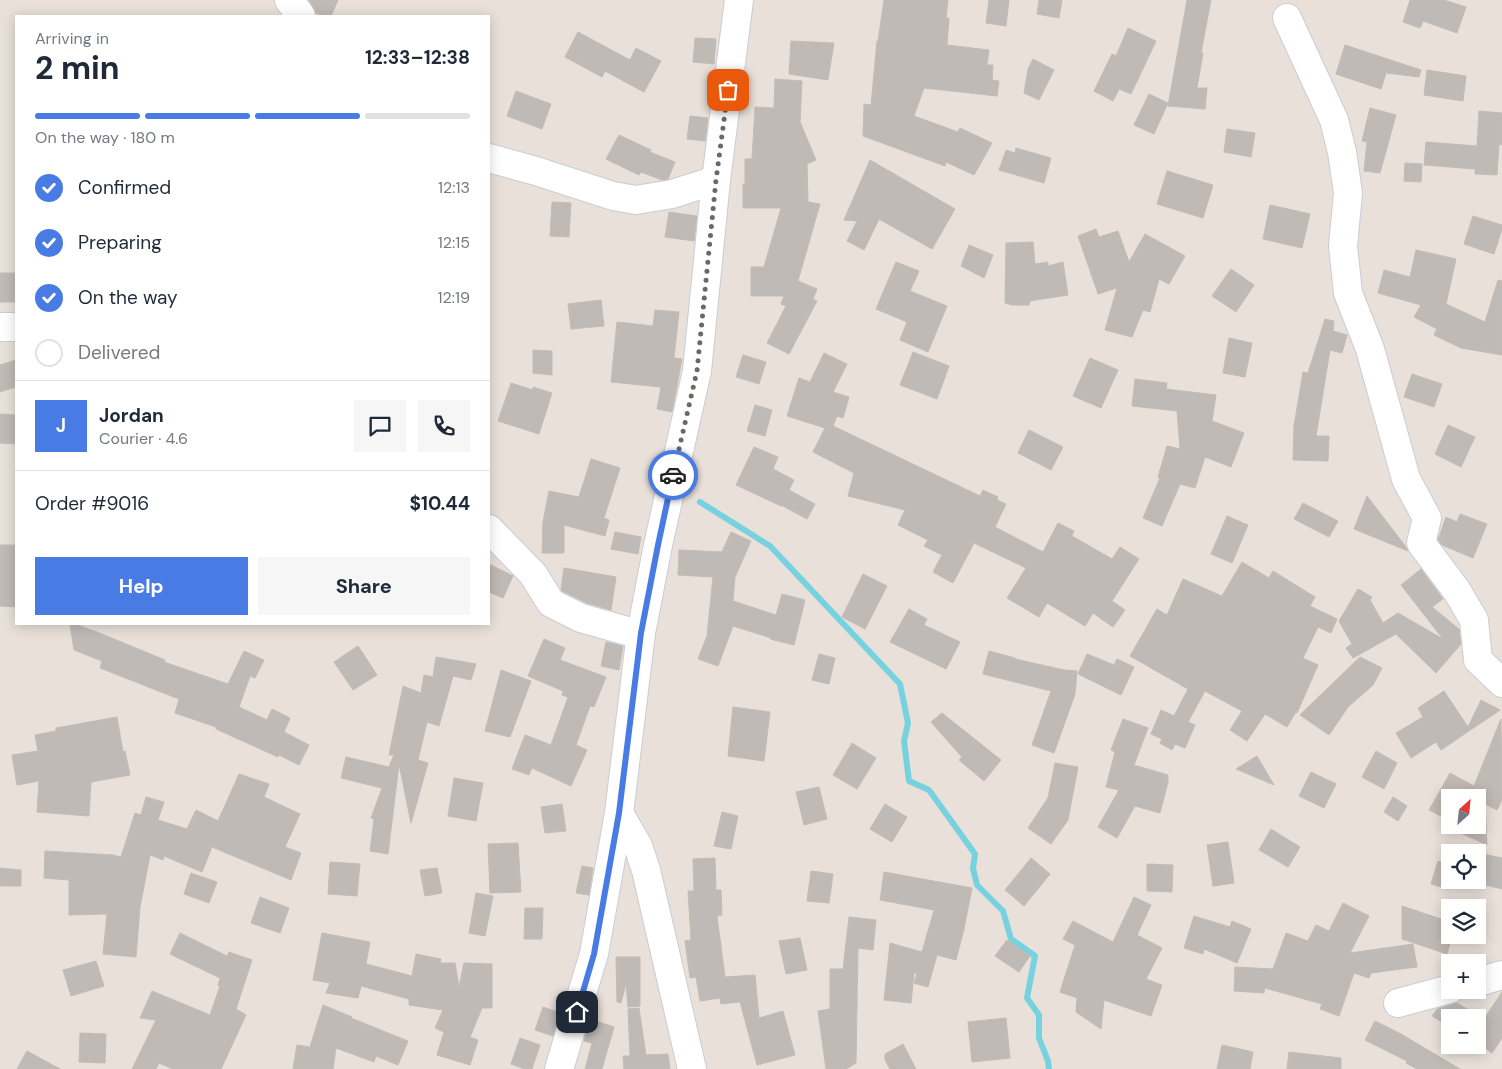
<!DOCTYPE html>
<html lang="en">
<head>
<meta charset="utf-8">
<style>
  :root { --surface:#fff; --page:#f6f6f7; --text:#1f2937; --muted:#747a83; --line:#e0e1e3; --accent:#497be5 }
  body { margin:0; font-family:"DM Sans",sans-serif; background:var(--page); color:var(--text); height:100vh; display:flex; flex-direction:column; font-size:19px; white-space:nowrap }
  * { box-sizing:border-box; margin:0 }
  p { font-size:16px; color:var(--muted) }
  .icon { flex:none; width:28px; height:28px; fill:none; stroke:currentColor; stroke-width:2; stroke-linecap:round; stroke-linejoin:round }
  .map { position:relative; flex:1; overflow:hidden }
  .panel { position:absolute; left:15px; top:15px; width:475px; height:610px; display:flex; flex-direction:column; background:var(--surface); border-radius:0px; box-shadow:0 2px 12px #0003 }
  .panel>* { flex:none }
  .needle { width:32px; rotate:27deg }
  .controls { position:absolute; left:1441px; top:789px; display:grid; gap:10px }
  .controls a { display:grid; place-items:center; width:45px; height:45px; border-radius:0px; background:var(--surface); box-shadow:0 2px 12px #0003; font-size:25px }
  .pin { position:absolute; display:grid; place-items:center; width:42px; height:42px; color:#fff; margin:-21px; border-radius:10px; box-shadow:0 2px 8px #0006 }
  .courier { position:absolute; display:grid; place-items:center; width:50px; height:50px; margin:-25px; border:4px solid #497be5; border-radius:50%; background:#fff; color:#222; box-shadow:0 1px 6px #0007 }
  .headline em { font-style:normal; font-weight:700 }
  .headline div { display:flex; flex-direction:column-reverse }
  .headline { display:flex; align-items:center; justify-content:space-between; height:85px; padding:0 20px }
  h1 { font-size:32px; font-weight:700; line-height:38px }
  .bar { display:grid; grid-template-columns:repeat(4,1fr); gap:8px 5px; align-content:center; height:60px; padding:0 20px }
  .bar i { height:6px; border-radius:4px; background:var(--line) }
  .bar .on { background:var(--accent) }
  .bar p { grid-column:span 4 }
  .line { display:flex; align-items:center; gap:12px; padding:0 20px; border-top:1px solid var(--line) }
  .line div { flex:1 }
  .round { display:grid; place-items:center; flex:none; width:52px; height:52px; border-radius:0px; background:var(--page) }
  ol { padding:0 20px; list-style:none }
  li { display:flex; align-items:center; gap:15px; height:55px }
  li p { margin-inline-start:auto }
  li .icon { padding:5px; border-radius:50%; background:var(--accent); color:#fff; stroke-width:4 }
  li:last-child { color:var(--muted) }
  li i { width:28px; height:28px; border:2px solid var(--line); border-radius:50% }
  .cta { display:flex; gap:10px; margin-top:auto; padding:10px 20px }
  .cta a { flex:1; height:58px; border-radius:0px; background:var(--accent); color:#fff; font-size:20px; font-weight:700; line-height:58px; text-align:center }
  .cta a+a { background:var(--page); color:var(--text) }
  .map>svg:first-child { display:block }
</style>
</head>
<body>
<div class="map">
<svg width="1502" height="1069" viewBox="0 0 1502 1069">
  <rect width="100%" height="100%" fill="#e8e0d9"/>
  <g fill="none" stroke-linecap="round" stroke-linejoin="round">
    <path stroke="#77d2e0" stroke-width="6" d="M 700,502 L 770,546 L 900,684 L 908,723 L 904,741 L 909,781 L 929,790 L 975,854 L 973,868 L 977,885 L 1003,911 L 1011,939 L 1035,956 L 1027,998 L 1039,1015 L 1039,1038 L 1048,1061 L 1049,1069"/>
  </g>
  <g fill="#c0bab6" stroke="#c3bbb4">
    <path d="M 309,0 L 338,0 L 331,16 L 324,16 L 316,13 Z"/>
    <path d="M 884,0 L 948,0 L 946,18 L 949,18 L 947,45 L 989,50 L 987,65 L 993,65 L 992,80 L 999,81 L 997,96 L 924,88 L 914,116 L 958,132 L 960,128 L 992,143 L 974,175 L 946,162 L 945,166 L 863,136 L 864,104 L 871,105 L 877,41 L 878,41 Z"/>
    <path d="M 989,0 L 1009,0 L 1006,26 L 986,23 Z"/>
    <path d="M 1039,0 L 1062,0 L 1059,18 L 1037,14 Z"/>
    <path d="M 1187,0 L 1211,0 L 1201,53 L 1203,53 L 1197,88 L 1207,88 L 1205,109 L 1168,106 Z"/>
    <path d="M 1410,0 L 1444,0 L 1466,7 L 1457,33 L 1423,21 L 1420,28 L 1403,22 Z"/>
    <path d="M 1128,28 L 1156,41 L 1131,94 L 1119,89 L 1113,101 L 1094,91 L 1112,54 L 1116,56 Z"/>
    <path d="M 578,32 L 630,60 L 636,48 L 661,61 L 644,92 L 605,71 L 602,77 L 565,57 Z"/>
    <path d="M 695,38 L 716,39 L 714,64 L 693,62 Z"/>
    <path d="M 791,41 L 834,43 L 828,80 L 789,74 Z"/>
    <path d="M 1345,45 L 1421,70 L 1419,77 L 1386,73 L 1381,89 L 1336,74 Z"/>
    <path d="M 1033,59 L 1054,70 L 1039,100 L 1024,93 L 1028,69 Z"/>
    <path d="M 1427,70 L 1466,76 L 1463,101 L 1424,95 Z"/>
    <path d="M 775,79 L 802,81 L 800,122 L 816,160 L 807,164 L 808,202 L 820,204 L 798,281 L 817,289 L 813,299 L 817,301 L 789,354 L 767,343 L 786,306 L 781,304 L 784,296 L 751,296 L 751,267 L 764,267 L 781,208 L 743,208 L 743,184 L 745,184 L 745,159 L 752,159 L 755,107 L 774,108 Z"/>
    <path d="M 516,91 L 551,104 L 542,129 L 507,116 Z"/>
    <path d="M 1149,94 L 1168,103 L 1154,134 L 1134,125 Z"/>
    <path d="M 1370,108 L 1396,115 L 1380,173 L 1364,171 L 1367,142 L 1362,141 Z"/>
    <path d="M 1479,111 L 1502,113 L 1502,145 L 1499,144 L 1497,175 L 1475,174 L 1475,169 L 1424,165 L 1426,142 L 1477,146 Z"/>
    <path d="M 690,116 L 708,118 L 705,141 L 687,139 Z"/>
    <path d="M 1227,129 L 1255,133 L 1251,157 L 1224,152 Z"/>
    <path d="M 619,135 L 651,150 L 650,152 L 675,162 L 668,179 L 662,180 L 641,172 L 639,175 L 606,159 Z"/>
    <path d="M 1016,148 L 1051,158 L 1044,183 L 999,170 L 1006,150 L 1015,153 Z"/>
    <path d="M 870,160 L 955,209 L 932,249 L 879,219 L 864,250 L 847,241 L 857,221 L 844,220 Z"/>
    <path d="M 1405,163 L 1422,164 L 1421,182 L 1404,181 Z"/>
    <path d="M 1167,171 L 1213,185 L 1203,218 L 1157,204 Z"/>
    <path d="M 552,202 L 571,203 L 569,237 L 550,236 Z"/>
    <path d="M 1270,205 L 1310,214 L 1302,248 L 1263,239 Z"/>
    <path d="M 669,212 L 697,216 L 694,241 L 665,237 Z"/>
    <path d="M 1473,216 L 1502,225 L 1502,229 L 1494,254 L 1464,244 Z"/>
    <path d="M 1096,229 L 1099,237 L 1118,231 L 1129,262 L 1145,234 L 1185,256 L 1169,284 L 1159,279 L 1150,312 L 1143,310 L 1132,337 L 1105,330 L 1117,288 L 1098,294 L 1078,236 Z"/>
    <path d="M 1033,242 L 1035,264 L 1048,262 L 1048,266 L 1063,262 L 1068,295 L 1030,301 L 1029,305 L 1012,305 L 1005,303 L 1006,243 Z"/>
    <path d="M 969,245 L 993,255 L 984,278 L 961,266 Z"/>
    <path d="M 1416,250 L 1456,259 L 1446,304 L 1485,322 L 1498,280 L 1502,281 L 1502,355 L 1461,348 L 1434,335 L 1437,329 L 1414,317 L 1421,305 L 1378,293 L 1384,270 L 1410,277 Z"/>
    <path d="M 896,262 L 919,271 L 910,291 L 947,306 L 928,352 L 900,340 L 907,322 L 876,309 Z"/>
    <path d="M 1231,269 L 1254,285 L 1236,312 L 1212,296 Z"/>
    <rect x="0" y="273" width="16" height="29"/>
    <path d="M 601,300 L 604,326 L 571,329 L 568,304 Z"/>
    <path d="M 655,310 L 679,312 L 674,358 L 682,359 L 672,412 L 657,409 L 661,387 L 611,382 L 617,322 L 653,326 Z"/>
    <path d="M 1325,319 L 1334,321 L 1333,331 L 1347,335 L 1342,353 L 1330,350 L 1316,436 L 1329,436 L 1328,461 L 1293,460 L 1294,426 L 1303,372 L 1308,373 Z"/>
    <path d="M 1229,338 L 1252,343 L 1245,377 L 1223,373 Z"/>
    <path d="M 533,350 L 552,351 L 552,375 L 533,373 Z"/>
    <path d="M 913,352 L 949,366 L 937,399 L 900,385 Z"/>
    <path d="M 824,353 L 847,364 L 833,392 L 849,397 L 843,418 L 837,416 L 833,426 L 980,496 L 983,490 L 998,497 L 997,500 L 1006,504 L 995,527 L 1043,552 L 1058,523 L 1074,531 L 1072,536 L 1112,559 L 1120,547 L 1139,559 L 1112,601 L 1125,610 L 1113,627 L 1093,613 L 1085,626 L 1047,603 L 1039,617 L 1007,598 L 1026,568 L 974,543 L 953,583 L 933,572 L 942,555 L 924,546 L 928,540 L 898,525 L 905,510 L 848,496 L 854,473 L 813,452 L 825,428 L 787,416 L 799,378 L 810,382 Z"/>
    <path d="M 743,355 L 766,362 L 759,384 L 736,377 Z"/>
    <path d="M 1090,358 L 1118,370 L 1101,408 L 1073,396 Z"/>
    <path d="M 16,360 L 16,387 L 0,392 L 0,365 Z"/>
    <path d="M 1412,374 L 1442,384 L 1434,407 L 1404,397 Z"/>
    <path d="M 1135,379 L 1167,383 L 1166,389 L 1216,395 L 1212,421 L 1244,433 L 1231,467 L 1205,457 L 1195,488 L 1180,484 L 1162,526 L 1143,518 L 1160,478 L 1158,477 L 1167,446 L 1180,449 L 1177,411 L 1132,406 Z"/>
    <path d="M 511,383 L 533,390 L 533,387 L 552,393 L 539,434 L 498,421 Z"/>
    <path d="M 755,405 L 772,410 L 765,436 L 747,431 Z"/>
    <path d="M 0,414 L 16,415 L 16,444 L 0,443 Z"/>
    <path d="M 1448,425 L 1475,437 L 1461,467 L 1435,454 Z"/>
    <path d="M 1029,430 L 1063,447 L 1051,470 L 1018,453 Z"/>
    <path d="M 754,447 L 778,457 L 773,469 L 794,480 L 789,490 L 815,504 L 807,519 L 781,505 L 781,506 L 736,485 Z"/>
    <path d="M 591,459 L 620,468 L 604,518 L 609,520 L 605,536 L 564,525 L 564,553 L 542,553 L 543,522 L 549,491 L 579,497 Z"/>
    <path d="M 1367,496 L 1406,547 L 1408,551 L 1354,529 Z"/>
    <path d="M 1303,503 L 1338,521 L 1329,537 L 1294,519 Z"/>
    <path d="M 1460,514 L 1487,524 L 1473,558 L 1442,545 L 1438,540 L 1446,517 L 1457,522 Z"/>
    <path d="M 1227,516 L 1248,525 L 1232,563 L 1211,554 Z"/>
    <path d="M 615,532 L 641,537 L 638,554 L 611,549 Z"/>
    <path d="M 731,532 L 751,541 L 735,577 L 733,601 L 776,615 L 782,594 L 805,600 L 794,645 L 770,639 L 771,638 L 733,626 L 718,666 L 698,659 L 707,636 L 713,577 L 678,575 L 679,550 L 722,552 Z"/>
    <path d="M 0,545 L 16,545 L 16,607 L 0,606 Z"/>
    <path d="M 1242,562 L 1269,578 L 1273,571 L 1315,597 L 1310,606 L 1337,619 L 1331,633 L 1318,627 L 1303,658 L 1318,665 L 1297,713 L 1296,712 L 1287,727 L 1265,714 L 1247,741 L 1230,730 L 1242,711 L 1205,691 L 1188,722 L 1195,725 L 1185,748 L 1175,744 L 1172,750 L 1160,743 L 1162,739 L 1151,734 L 1161,710 L 1174,716 L 1188,689 L 1130,656 L 1157,609 L 1167,615 L 1183,579 L 1222,596 Z"/>
    <path d="M 489,564 L 513,576 L 503,598 L 489,592 Z"/>
    <path d="M 564,568 L 616,577 L 611,610 L 587,603 L 562,591 L 561,589 Z"/>
    <path d="M 1421,569 L 1443,599 L 1432,607 L 1459,629 L 1461,644 L 1436,673 L 1396,634 L 1353,658 L 1346,648 L 1352,644 L 1339,621 L 1358,589 L 1372,597 L 1370,600 L 1383,623 L 1398,613 L 1443,639 L 1401,585 Z"/>
    <path d="M 863,574 L 887,586 L 865,629 L 842,617 Z"/>
    <path d="M 909,609 L 927,619 L 924,625 L 960,642 L 946,669 L 890,642 Z"/>
    <path d="M 70,624 L 74,624 L 97,632 L 165,660 L 164,662 L 228,684 L 244,651 L 264,660 L 255,678 L 250,676 L 239,707 L 267,720 L 272,709 L 290,718 L 284,732 L 309,745 L 299,765 L 279,755 L 278,757 L 216,729 L 216,727 L 175,713 L 179,699 L 100,668 L 102,661 L 74,650 Z"/>
    <path d="M 544,639 L 565,648 L 560,660 L 606,677 L 594,707 L 590,706 L 576,745 L 587,750 L 571,786 L 532,768 L 529,775 L 512,769 L 525,735 L 551,745 L 568,697 L 562,695 L 563,691 L 528,676 Z"/>
    <path d="M 606,642 L 623,646 L 619,670 L 601,666 Z"/>
    <path d="M 358,646 L 377,675 L 353,690 L 334,662 Z"/>
    <path d="M 989,651 L 1015,658 L 1015,659 L 1064,670 L 1077,671 L 1075,694 L 1054,753 L 1032,745 L 1051,691 L 983,674 Z"/>
    <path d="M 819,654 L 835,658 L 829,684 L 812,680 Z"/>
    <path d="M 1087,654 L 1114,665 L 1117,659 L 1134,667 L 1121,695 L 1078,674 Z"/>
    <path d="M 436,657 L 476,664 L 471,680 L 453,676 L 439,726 L 427,722 L 418,760 L 428,763 L 411,823 L 399,764 L 388,854 L 370,851 L 374,819 L 371,818 L 382,788 L 341,778 L 346,757 L 389,767 L 394,755 L 389,755 L 403,686 L 421,693 L 424,675 L 433,677 Z"/>
    <path d="M 1360,657 L 1382,668 L 1373,685 L 1348,707 L 1329,735 L 1300,715 Z"/>
    <path d="M 501,670 L 531,681 L 510,737 L 485,731 Z"/>
    <path d="M 1444,691 L 1468,727 L 1481,700 L 1500,710 L 1441,750 L 1436,742 L 1411,758 L 1396,733 L 1423,717 L 1418,708 Z"/>
    <path d="M 733,707 L 770,712 L 764,761 L 728,756 Z"/>
    <path d="M 942,713 L 1001,760 L 984,781 L 959,760 L 962,757 L 931,722 Z"/>
    <path d="M 117,717 L 123,752 L 125,751 L 130,775 L 91,782 L 89,816 L 37,812 L 39,781 L 17,785 L 12,755 L 38,751 L 35,735 L 56,731 L 56,728 Z"/>
    <path d="M 1123,719 L 1148,728 L 1134,765 L 1168,775 L 1168,782 L 1160,813 L 1135,806 L 1117,838 L 1098,827 L 1119,790 L 1106,787 L 1115,752 L 1111,750 Z"/>
    <path d="M 1501,719 L 1502,800 L 1497,810 L 1485,804 L 1487,845 L 1454,830 L 1456,825 L 1478,825 L 1478,798 L 1450,798 L 1450,821 L 1429,810 L 1450,773 L 1474,786 Z"/>
    <path d="M 852,743 L 876,758 L 857,789 L 833,775 Z"/>
    <path d="M 1376,751 L 1397,763 L 1384,789 L 1362,777 Z"/>
    <path d="M 1257,756 L 1274,785 L 1236,769 Z"/>
    <path d="M 1055,763 L 1078,767 L 1068,820 L 1051,844 L 1028,828 L 1048,798 Z"/>
    <path d="M 1311,772 L 1336,784 L 1324,808 L 1299,796 Z"/>
    <path d="M 239,774 L 269,784 L 264,797 L 300,814 L 285,847 L 301,853 L 291,880 L 212,847 L 202,872 L 164,856 L 163,860 L 150,855 L 140,907 L 136,957 L 103,954 L 107,914 L 69,915 L 69,880 L 44,878 L 45,851 L 113,855 L 121,857 L 135,813 L 141,815 L 146,797 L 164,802 L 158,820 L 187,829 L 196,810 L 218,821 Z"/>
    <path d="M 454,778 L 483,783 L 476,821 L 448,816 Z"/>
    <path d="M 819,787 L 827,819 L 804,825 L 796,792 Z"/>
    <path d="M 1393,797 L 1407,806 L 1398,821 L 1384,812 Z"/>
    <path d="M 562,804 L 566,831 L 545,833 L 541,807 Z"/>
    <path d="M 885,804 L 907,817 L 892,842 L 870,829 Z"/>
    <path d="M 722,812 L 738,816 L 731,849 L 714,846 Z"/>
    <path d="M 1271,829 L 1300,847 L 1288,867 L 1259,850 Z"/>
    <path d="M 1228,842 L 1234,883 L 1213,886 L 1207,845 Z"/>
    <path d="M 518,843 L 521,892 L 490,893 L 488,844 Z"/>
    <path d="M 1478,853 L 1502,858 L 1502,889 L 1477,883 Z"/>
    <path d="M 715,858 L 716,890 L 721,890 L 722,915 L 717,916 L 725,977 L 755,975 L 759,1018 L 783,1011 L 795,1055 L 757,1065 L 740,1002 L 721,1004 L 720,998 L 700,1001 L 696,977 L 690,978 L 685,941 L 691,940 L 688,891 L 694,891 L 693,859 Z"/>
    <path d="M 1031,858 L 1050,874 L 1024,906 L 1005,890 Z"/>
    <path d="M 1438,861 L 1450,865 L 1451,880 L 1448,889 L 1431,884 Z"/>
    <path d="M 330,862 L 360,864 L 357,896 L 328,894 Z"/>
    <path d="M 1147,864 L 1173,865 L 1172,892 L 1147,891 Z"/>
    <path d="M 582,866 L 593,868 L 589,895 L 576,893 Z"/>
    <path d="M 0,868 L 21,870 L 21,886 L 0,886 Z"/>
    <path d="M 437,868 L 442,893 L 425,896 L 420,870 Z"/>
    <path d="M 811,871 L 833,874 L 829,903 L 807,901 Z"/>
    <path d="M 884,872 L 972,888 L 964,929 L 956,960 L 937,955 L 928,987 L 914,983 L 917,973 L 914,973 L 911,1003 L 884,1000 L 890,943 L 922,952 L 934,910 L 880,900 Z"/>
    <path d="M 191,873 L 217,882 L 209,903 L 184,894 Z"/>
    <path d="M 476,893 L 493,896 L 485,936 L 469,933 Z"/>
    <path d="M 260,897 L 289,908 L 280,933 L 251,923 Z"/>
    <path d="M 1134,897 L 1151,905 L 1137,935 L 1162,948 L 1146,979 L 1162,985 L 1151,1016 L 1104,1000 L 1101,1029 L 1076,1012 L 1077,998 L 1060,992 L 1075,945 L 1063,939 L 1073,921 L 1113,942 Z"/>
    <path d="M 1343,903 L 1369,916 L 1350,953 L 1413,944 L 1417,967 L 1371,973 L 1369,978 L 1354,973 L 1339,1016 L 1320,1009 L 1322,1004 L 1265,988 L 1264,993 L 1234,991 L 1235,967 L 1273,969 L 1286,933 L 1308,941 L 1316,925 L 1329,931 Z"/>
    <path d="M 1402,906 L 1450,922 L 1450,943 L 1447,954 L 1402,939 Z"/>
    <path d="M 525,908 L 543,908 L 542,939 L 524,939 Z"/>
    <path d="M 1194,916 L 1230,927 L 1232,921 L 1251,929 L 1237,963 L 1204,949 L 1203,954 L 1184,948 Z"/>
    <path d="M 849,917 L 876,920 L 873,950 L 858,948 L 856,1063 L 846,1069 L 826,1069 L 818,1011 L 830,1009 L 830,969 L 843,969 Z"/>
    <path d="M 180,933 L 227,956 L 229,952 L 252,960 L 236,1009 L 246,1015 L 221,1069 L 173,1069 L 159,1063 L 156,1069 L 132,1069 L 156,1020 L 140,1018 L 152,991 L 210,1015 L 220,986 L 218,985 L 220,978 L 170,954 Z"/>
    <path d="M 322,933 L 370,942 L 366,964 L 412,976 L 416,954 L 441,959 L 440,963 L 455,963 L 459,987 L 464,963 L 492,964 L 492,1008 L 482,1008 L 470,1037 L 478,1040 L 470,1065 L 437,1055 L 444,1032 L 435,1028 L 443,1010 L 409,1005 L 409,999 L 361,986 L 358,998 L 326,993 L 330,983 L 313,980 Z"/>
    <path d="M 800,938 L 807,970 L 786,974 L 779,941 Z"/>
    <path d="M 1007,940 L 1030,956 L 1019,972 L 995,956 Z"/>
    <path d="M 616,957 L 640,957 L 640,1006 L 628,1007 L 626,984 L 621,1003 L 617,1002 Z"/>
    <path d="M 96,961 L 104,986 L 71,996 L 63,970 Z"/>
    <path d="M 1502,992 L 1502,1038 L 1492,1053 L 1478,1043 L 1478,1018 L 1450,1018 L 1450,1027 L 1432,1016 L 1437,1009 L 1457,1003 L 1484,1019 Z"/>
    <path d="M 323,1005 L 352,1017 L 351,1018 L 408,1041 L 398,1065 L 376,1056 L 374,1062 L 336,1048 L 333,1069 L 293,1069 L 297,1045 L 310,1047 Z"/>
    <path d="M 543,1007 L 560,1013 L 553,1036 L 535,1030 Z"/>
    <path d="M 639,1008 L 646,1055 L 668,1054 L 670,1069 L 624,1069 L 623,1056 L 630,1056 L 628,1009 Z"/>
    <path d="M 1006,1018 L 1010,1058 L 972,1062 L 968,1022 Z"/>
    <path d="M 596,1021 L 614,1027 L 602,1069 L 585,1069 L 592,1043 L 584,1041 L 589,1024 L 595,1026 Z"/>
    <path d="M 1375,1021 L 1401,1034 L 1460,1069 L 1417,1069 L 1406,1063 L 1407,1061 L 1365,1040 Z"/>
    <path d="M 80,1033 L 106,1034 L 105,1063 L 79,1062 Z"/>
    <path d="M 520,1038 L 540,1045 L 532,1069 L 525,1069 L 511,1064 Z"/>
    <path d="M 903,1044 L 916,1069 L 890,1069 L 885,1060 L 885,1054 Z"/>
    <path d="M 1222,1045 L 1253,1052 L 1250,1069 L 1217,1069 Z"/>
    <path d="M 27,1051 L 60,1069 L 17,1069 Z"/>
    <path d="M 1289,1052 L 1341,1058 L 1341,1069 L 1287,1069 Z"/>
  </g>
  <g fill="none" stroke-linecap="round" stroke-linejoin="round">
    <defs>
      <g id="minor">
        <path d="M 289,0 L 301,16"/>
        <path d="M 1287,18 L 1334,120 L 1342,152 L 1348,193 L 1343,246 L 1348,293 L 1370,349 L 1406,479 L 1427,518 L 1421,543 L 1457,591 L 1474,620 L 1478,660 L 1502,683"/>
        <path d="M 489,158 L 536,171 L 613,196 L 636,200 L 672,194 L 716,180"/>
        <path d="M 0,327 L 16,327"/>
        <path d="M 489,529 L 533,574 L 551,603 L 581,618 L 627,631 L 641,633"/>
        <path d="M 619,813 L 638,846 L 646,870 L 692,1069"/>
        <path d="M 1478,982 L 1502,975"/>
        <path d="M 1398,1003 L 1450,989"/>
        <path d="M 559,1069 L 594,954 L 619,813 L 641,633 L 658,545 L 697,371 L 716,180 L 739,0"/>
      </g>
    </defs>
    <use href="#minor" stroke="#c8cdd7" stroke-width="30"/>
    <use href="#minor" stroke="#fff" stroke-width="28"/>
  </g>
  <g fill="none" stroke-linecap="round" stroke-linejoin="round">
    <path stroke="#6b6865" stroke-width="5" stroke-dasharray="0 9" d="M 673,475 L 697,371 L 716,180 L 728,90"/>
    <path stroke="#497be5" stroke-width="6" d="M 577,1012 L 594,954 L 619,813 L 641,633 L 658,545 L 673,475"/>
  </g>
</svg>
<div class="controls">
<a><svg class="needle" viewBox="-14 -14 28 28"><path d="M0-13l5 13h-10z" fill="#e53935"/><path d="M0 13l5-13h-10z" fill="#747a83"/></svg></a>
<a><svg class="icon" aria-label="locate" viewBox="0 0 24 24"><circle cx="12" cy="12" r="6"/><path d="M12 2v4M12 18v4M2 12h4M18 12h4"/></svg></a>
<a><svg class="icon" aria-label="layers" viewBox="0 0 24 24"><path d="M12 4l9 5-9 5-9-5zM3 14l9 5 9-5"/></svg></a>
<a>+</a>
<a>−</a>
</div>
<div class="pin" style="left:728px;top:90px;background:#ea580c"><svg class="icon" aria-label="bag" viewBox="0 0 24 24"><path d="M5 8h14l-1 12H6zM9 8a3 3 0 0 1 6 0"/></svg></div>
<div class="pin" style="left:577px;top:1012px;background:#1f2937"><svg class="icon" aria-label="home" viewBox="0 0 24 24"><path d="M3 11l9-7 9 7M6 9v11h12V9"/></svg></div>
<div class="courier" style="left:673px;top:475px"><svg class="icon" aria-label="car" viewBox="0 0 24 24"><path d="M5 17H2v-5l4-1 3-4h7l3 4 3 1v5h-3M9 17h6M6 11h13"/><circle cx="7" cy="17" r="2"/><circle cx="17" cy="17" r="2"/></svg></div>
<section class="panel">
<div class="headline"><div><h1>2 min</h1><p>Arriving in</p></div><em>12:33–12:38</em></div>
<div class="bar"><i class="on"></i><i class="on"></i><i class="on"></i><i></i><p>On the way · 180 m</p></div>
<ol>
<li><svg class="icon" aria-label="check" viewBox="0 0 24 24"><path d="M5 12l5 5 9-10"/></svg>Confirmed<p>12:13</p></li>
<li><svg class="icon" aria-label="check" viewBox="0 0 24 24"><path d="M5 12l5 5 9-10"/></svg>Preparing<p>12:15</p></li>
<li><svg class="icon" aria-label="check" viewBox="0 0 24 24"><path d="M5 12l5 5 9-10"/></svg>On the way<p>12:19</p></li>
<li><i></i>Delivered</li>
</ol>
<div class="line" style="height:90px"><b class="round" style="background:var(--accent);color:#fff">J</b><div><b>Jordan</b><p>Courier · 4.6</p></div><a class="round"><svg class="icon" aria-label="chat" viewBox="0 0 24 24"><path d="M4 5h16v11H9l-5 4z"/></svg></a><a class="round"><svg class="icon" aria-label="phone" viewBox="0 0 24 24"><path d="M5 4h4l2 5-3 2q2 4 5 5l2-3 5 2v4C11 20 4 13 5 4z"/></svg></a></div>
<div class="line" style="height:65px"><div>Order #9016</div><b>$10.44</b></div>
<div class="cta"><a>Help</a><a>Share</a></div>
</section>
</div>
</body>
</html>
